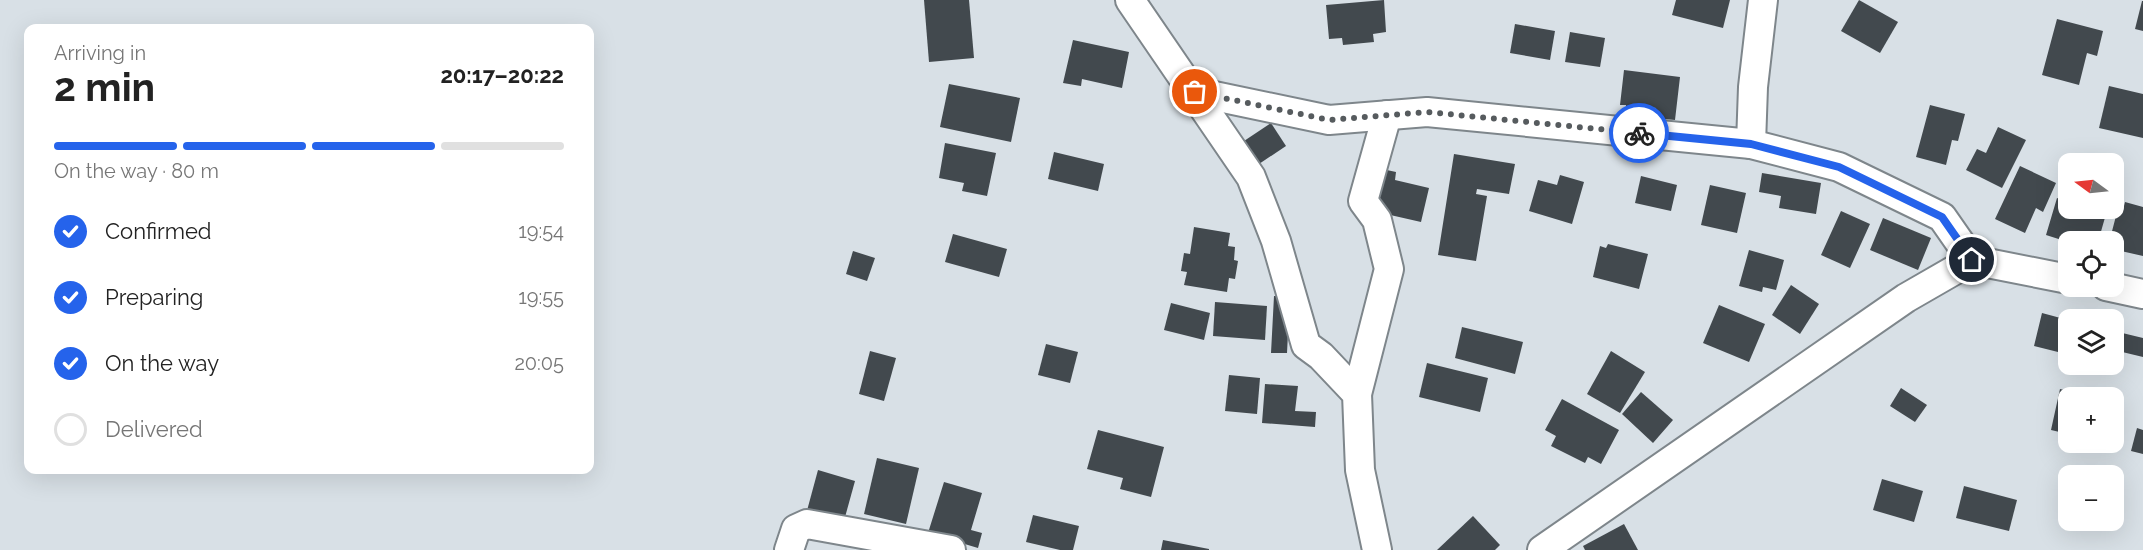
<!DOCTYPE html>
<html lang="en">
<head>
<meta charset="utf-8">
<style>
  :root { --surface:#fff; --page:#f6f6f6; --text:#222; --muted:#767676; --line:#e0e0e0; --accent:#2563eb }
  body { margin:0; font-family:Raleway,sans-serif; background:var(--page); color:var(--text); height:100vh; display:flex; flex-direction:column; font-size:22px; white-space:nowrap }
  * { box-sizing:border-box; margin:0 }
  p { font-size:20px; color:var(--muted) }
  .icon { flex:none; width:33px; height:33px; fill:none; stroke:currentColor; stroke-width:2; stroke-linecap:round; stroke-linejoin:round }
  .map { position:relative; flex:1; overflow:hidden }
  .panel { position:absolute; left:24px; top:24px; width:570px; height:450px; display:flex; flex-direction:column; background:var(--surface); border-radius:12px; box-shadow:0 6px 24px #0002 }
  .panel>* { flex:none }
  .needle { width:39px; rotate:285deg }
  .controls { position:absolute; left:2058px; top:153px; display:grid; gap:12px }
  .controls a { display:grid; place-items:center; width:66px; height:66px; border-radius:12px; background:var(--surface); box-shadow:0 6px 24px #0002; font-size:30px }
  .pin { position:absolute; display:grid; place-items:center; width:51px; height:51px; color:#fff; margin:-26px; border:3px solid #fff; border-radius:50%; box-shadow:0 2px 6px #0007 }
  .courier { position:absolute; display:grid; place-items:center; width:60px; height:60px; margin:-30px; border:4px solid #2563eb; border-radius:50%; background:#fff; color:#222; box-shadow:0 2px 8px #0007 }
  .head em { font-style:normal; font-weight:700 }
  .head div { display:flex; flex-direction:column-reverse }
  .head { display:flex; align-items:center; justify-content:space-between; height:102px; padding:0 30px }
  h1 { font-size:39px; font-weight:700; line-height:45px }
  .bar { display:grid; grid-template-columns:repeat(4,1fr); gap:9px 6px; align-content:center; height:72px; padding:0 30px }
  .bar i { height:8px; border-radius:4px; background:var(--line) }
  .bar .current { background:var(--accent) }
  .bar p { grid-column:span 4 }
  ol { padding:0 30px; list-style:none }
  li { display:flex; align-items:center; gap:18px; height:66px }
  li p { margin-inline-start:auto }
  li .icon { padding:6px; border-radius:50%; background:var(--accent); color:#fff; stroke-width:4 }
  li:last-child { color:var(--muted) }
  li i { width:33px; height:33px; border:3px solid var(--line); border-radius:50% }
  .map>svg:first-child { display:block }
</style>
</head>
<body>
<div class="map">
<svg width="2143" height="550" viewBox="0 0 2143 550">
  <rect width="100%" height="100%" fill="#d8e0e6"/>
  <g fill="#42494e">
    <path d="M 924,0 L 969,0 L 974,58 L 929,62 Z"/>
    <path d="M 1384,0 L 1386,32 L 1373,34 L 1374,42 L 1343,45 L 1342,38 L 1329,39 L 1326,5 Z"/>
    <path d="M 1676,0 L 1730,0 L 1723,28 L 1672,15 Z"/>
    <path d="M 1859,0 L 1898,22 L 1880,53 L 1841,31 Z"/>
    <path d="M 2142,1 L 2143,1 L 2143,31 L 2135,29 Z"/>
    <path d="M 2057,19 L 2103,31 L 2097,56 L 2087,53 L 2079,85 L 2042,75 Z"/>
    <path d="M 1515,24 L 1555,31 L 1550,60 L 1510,53 Z"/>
    <path d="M 1570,32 L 1605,38 L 1600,67 L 1565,62 Z"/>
    <path d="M 1073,40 L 1129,52 L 1122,88 L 1082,79 L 1081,86 L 1063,83 Z"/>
    <path d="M 1624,70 L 1680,77 L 1675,120 L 1654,118 L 1656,108 L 1647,107 L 1647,115 L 1626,113 L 1626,105 L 1620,105 Z"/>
    <path d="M 949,84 L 1020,98 L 1011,142 L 940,127 Z"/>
    <path d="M 2109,86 L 2143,94 L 2143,138 L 2099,128 Z"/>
    <path d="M 1930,105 L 1965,114 L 1958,141 L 1952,140 L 1946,165 L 1916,157 Z"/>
    <path d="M 1271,123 L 1286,146 L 1244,174 L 1229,151 Z"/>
    <path d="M 1998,127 L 2026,140 L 2002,188 L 1966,170 L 1977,149 L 1986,153 Z"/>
    <path d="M 945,143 L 996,153 L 987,196 L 962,191 L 964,183 L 939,178 Z"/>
    <path d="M 1054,152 L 1104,164 L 1098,191 L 1048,179 Z"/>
    <path d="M 1454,154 L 1515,164 L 1509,194 L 1477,189 L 1476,194 L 1487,196 L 1476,261 L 1438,255 Z"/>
    <path d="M 2020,166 L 2056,183 L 2043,212 L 2036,208 L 2025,233 L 1995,219 Z"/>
    <path d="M 1373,167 L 1396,172 L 1395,180 L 1429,188 L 1421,222 L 1364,209 Z"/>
    <path d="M 1762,173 L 1821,183 L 1816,214 L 1779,208 L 1781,196 L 1759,192 Z"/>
    <path d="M 1560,175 L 1584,182 L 1572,224 L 1529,211 L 1538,180 L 1557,185 Z"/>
    <path d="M 1641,176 L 1677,185 L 1671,211 L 1635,203 Z"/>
    <path d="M 1710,185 L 1746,193 L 1737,233 L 1701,225 Z"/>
    <path d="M 2057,198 L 2068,202 L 2068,208 L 2089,208 L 2106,214 L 2098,242 L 2068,242 L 2046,235 Z"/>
    <path d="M 2125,202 L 2143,207 L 2143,256 L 2121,251 L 2123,243 L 2110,239 L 2117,212 L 2122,214 Z"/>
    <path d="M 1841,211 L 1870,224 L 1850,268 L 1821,255 Z"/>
    <path d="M 1883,218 L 1931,238 L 1918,270 L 1870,250 Z"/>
    <path d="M 1194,227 L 1230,233 L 1228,246 L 1235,247 L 1234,260 L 1238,261 L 1235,279 L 1229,278 L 1227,292 L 1184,285 L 1187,272 L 1181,271 L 1184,253 L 1190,254 Z"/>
    <path d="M 953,234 L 1007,249 L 999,277 L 945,262 Z"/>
    <path d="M 1608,244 L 1648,254 L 1639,289 L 1593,277 L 1600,246 L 1606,248 Z"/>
    <path d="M 1749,250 L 1784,260 L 1776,290 L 1763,287 L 1762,292 L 1739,286 Z"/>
    <path d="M 853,251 L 875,258 L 867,281 L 846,274 Z"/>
    <path d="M 1791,285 L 1819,304 L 1800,334 L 1772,315 Z"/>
    <path d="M 1274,296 L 1304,298 L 1288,333 L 1287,353 L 1271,353 Z"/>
    <path d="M 1215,302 L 1267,306 L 1265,340 L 1213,336 Z"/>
    <path d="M 1171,303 L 1210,313 L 1204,340 L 1164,330 Z"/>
    <path d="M 1719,305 L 1765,324 L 1749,362 L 1703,343 Z"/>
    <path d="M 2042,313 L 2068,320 L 2068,342 L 2060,340 L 2058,352 L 2034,346 Z"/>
    <path d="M 1462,327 L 1523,342 L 1515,374 L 1455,358 Z"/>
    <path d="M 2114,331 L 2143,338 L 2143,357 L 2114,350 Z"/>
    <path d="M 1046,344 L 1078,352 L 1070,383 L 1038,375 Z"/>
    <path d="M 870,351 L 896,358 L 884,401 L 859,394 Z"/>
    <path d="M 1611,351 L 1645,372 L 1620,413 L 1587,394 Z"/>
    <path d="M 1427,363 L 1488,378 L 1480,412 L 1419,397 Z"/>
    <path d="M 1229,375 L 1260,378 L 1257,414 L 1225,411 Z"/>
    <path d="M 1265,384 L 1298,386 L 1295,411 L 1316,412 L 1315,427 L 1262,423 Z"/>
    <path d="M 1901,388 L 1927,405 L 1915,422 L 1890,406 Z"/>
    <path d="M 2060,389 L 2092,397 L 2068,398 L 2068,434 L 2051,430 Z"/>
    <path d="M 1641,392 L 1673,420 L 1653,443 L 1622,414 Z"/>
    <path d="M 1562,399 L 1619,430 L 1601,464 L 1588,457 L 1585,463 L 1551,446 L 1556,436 L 1545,430 Z"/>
    <path d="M 2137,428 L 2143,430 L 2143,454 L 2131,451 Z"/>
    <path d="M 1098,430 L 1164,447 L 1151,497 L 1120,489 L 1123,478 L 1087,469 Z"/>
    <path d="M 877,458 L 919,468 L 906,524 L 864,514 Z"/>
    <path d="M 818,470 L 855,481 L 842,528 L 805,518 Z"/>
    <path d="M 1882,479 L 1923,491 L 1914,522 L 1873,510 Z"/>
    <path d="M 944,482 L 982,493 L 971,530 L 982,533 L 978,548 L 928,533 Z"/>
    <path d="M 1964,486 L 2017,500 L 2009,531 L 1956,518 Z"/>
    <path d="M 1033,515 L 1079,526 L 1073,550 L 1060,550 L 1026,542 Z"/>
    <path d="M 1473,516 L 1500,545 L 1495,550 L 1437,550 Z"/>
    <path d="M 1624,524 L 1638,550 L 1585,550 L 1583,546 Z"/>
    <path d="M 1163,540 L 1209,549 L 1209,550 L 1161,550 Z"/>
  </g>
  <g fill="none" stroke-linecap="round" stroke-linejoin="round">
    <defs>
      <g id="street">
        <path d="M 1130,0 L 1251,177 L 1276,241 L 1306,345 L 1321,356 L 1357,394 L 1360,470 L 1377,550"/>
        <path d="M 1195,92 L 1329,120 L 1427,112 L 1751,144 L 1839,167 L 1942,217 L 1972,260"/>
        <path d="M 1751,144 L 1753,87 L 1763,0"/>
        <path d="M 2106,286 L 2143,294"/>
        <path d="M 1357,394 L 1389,269 L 1377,220 L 1363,201 L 1387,115"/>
        <path d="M 789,550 L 796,529 L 807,524 L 951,550"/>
        <path d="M 1542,550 L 1906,298 L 1972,260 L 2068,279"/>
      </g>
    </defs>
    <use href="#street" stroke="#7e868b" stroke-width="32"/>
    <use href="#street" stroke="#fff" stroke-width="28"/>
  </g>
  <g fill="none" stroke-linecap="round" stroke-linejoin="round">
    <path stroke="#565b5e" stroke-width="6" stroke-dasharray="0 10.8" d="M 1195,92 L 1329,120 L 1427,112 L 1639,133"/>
    <path stroke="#2563eb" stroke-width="8" d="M 1639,133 L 1751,144 L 1839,167 L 1942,217 L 1972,260"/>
  </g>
</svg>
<div class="controls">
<a><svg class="needle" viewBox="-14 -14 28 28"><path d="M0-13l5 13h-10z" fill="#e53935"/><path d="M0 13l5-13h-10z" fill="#767676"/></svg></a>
<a><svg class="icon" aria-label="locate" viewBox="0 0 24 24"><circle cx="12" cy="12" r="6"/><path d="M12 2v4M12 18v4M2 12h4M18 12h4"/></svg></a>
<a><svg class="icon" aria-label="layers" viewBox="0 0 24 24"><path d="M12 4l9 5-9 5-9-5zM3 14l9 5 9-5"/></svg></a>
<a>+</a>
<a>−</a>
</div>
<div class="pin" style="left:1195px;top:92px;background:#ea580c"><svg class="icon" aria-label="bag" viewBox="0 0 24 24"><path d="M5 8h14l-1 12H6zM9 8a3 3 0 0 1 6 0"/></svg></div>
<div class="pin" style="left:1972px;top:260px;background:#1f2937"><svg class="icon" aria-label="home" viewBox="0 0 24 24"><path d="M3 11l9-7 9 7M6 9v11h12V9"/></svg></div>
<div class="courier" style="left:1639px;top:133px"><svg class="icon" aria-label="bike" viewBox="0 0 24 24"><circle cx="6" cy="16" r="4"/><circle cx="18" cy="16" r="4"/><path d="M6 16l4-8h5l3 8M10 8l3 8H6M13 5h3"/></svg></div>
<section class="panel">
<div class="head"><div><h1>2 min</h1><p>Arriving in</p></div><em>20:17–20:22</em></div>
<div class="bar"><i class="current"></i><i class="current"></i><i class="current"></i><i></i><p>On the way · 80 m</p></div>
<ol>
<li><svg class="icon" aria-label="check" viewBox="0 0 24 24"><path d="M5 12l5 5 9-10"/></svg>Confirmed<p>19:54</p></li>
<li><svg class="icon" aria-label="check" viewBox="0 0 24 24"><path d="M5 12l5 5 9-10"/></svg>Preparing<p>19:55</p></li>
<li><svg class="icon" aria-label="check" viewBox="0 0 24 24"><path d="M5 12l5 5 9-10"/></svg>On the way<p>20:05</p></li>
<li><i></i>Delivered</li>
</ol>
</section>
</div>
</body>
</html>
